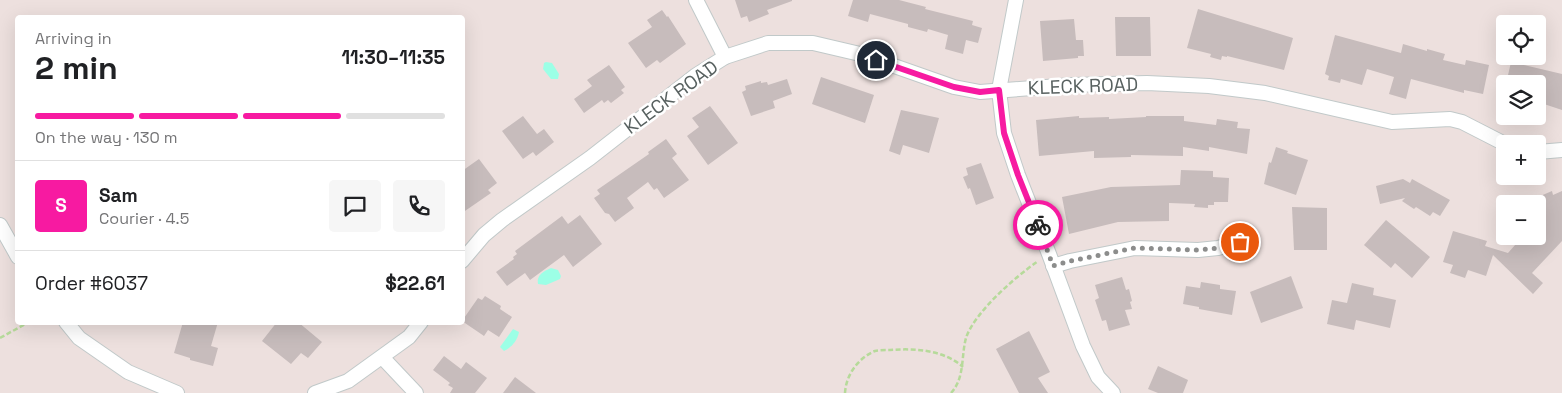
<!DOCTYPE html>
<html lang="en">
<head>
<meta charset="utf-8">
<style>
  :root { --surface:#fff; --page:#f6f6f6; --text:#202124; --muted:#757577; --line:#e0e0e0; --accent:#f71aa1 }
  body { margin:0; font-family:"Space Grotesk",sans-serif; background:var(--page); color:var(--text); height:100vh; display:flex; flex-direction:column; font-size:19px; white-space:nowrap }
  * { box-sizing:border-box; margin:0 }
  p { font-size:16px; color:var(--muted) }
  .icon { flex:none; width:28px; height:28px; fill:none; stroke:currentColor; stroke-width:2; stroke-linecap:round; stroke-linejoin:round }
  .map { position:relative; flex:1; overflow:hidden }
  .panel { position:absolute; left:15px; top:15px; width:450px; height:310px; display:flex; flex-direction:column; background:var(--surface); border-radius:5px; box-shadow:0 5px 20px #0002 }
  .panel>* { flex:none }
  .fabs { position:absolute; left:1496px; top:15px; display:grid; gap:10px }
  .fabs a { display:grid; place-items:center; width:50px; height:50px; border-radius:5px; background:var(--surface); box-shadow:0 5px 20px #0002; font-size:25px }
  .pin { position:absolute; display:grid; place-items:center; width:42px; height:42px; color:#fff; margin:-21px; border:2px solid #fff; border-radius:50%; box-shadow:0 1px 5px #0007 }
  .courier { position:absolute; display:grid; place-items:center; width:50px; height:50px; margin:-25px; border:4px solid #f71aa1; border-radius:50%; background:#fff; color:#222; box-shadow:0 1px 6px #0007 }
  .summary em { font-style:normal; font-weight:800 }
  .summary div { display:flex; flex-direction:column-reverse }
  .summary { display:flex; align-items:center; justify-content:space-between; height:85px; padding:0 20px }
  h1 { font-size:32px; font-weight:800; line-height:38px }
  .bar { display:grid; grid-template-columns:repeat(4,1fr); gap:8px 5px; align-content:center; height:60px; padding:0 20px }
  .bar i { height:6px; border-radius:4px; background:var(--line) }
  .bar .selected { background:var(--accent) }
  .bar p { grid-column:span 4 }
  .line { display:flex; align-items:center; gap:12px; padding:0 20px; border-top:1px solid var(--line) }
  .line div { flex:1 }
  .round { display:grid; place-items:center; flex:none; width:52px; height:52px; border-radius:5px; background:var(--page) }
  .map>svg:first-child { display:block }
</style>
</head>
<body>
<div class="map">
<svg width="1562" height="393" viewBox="0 0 1562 393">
  <rect width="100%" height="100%" fill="#ede0de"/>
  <g fill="#9cffe6">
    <path d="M 546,62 L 552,63 L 559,74 L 558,79 L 551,79 L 543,69 L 544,63 Z"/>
    <path d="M 551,268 L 558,270 L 561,276 L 560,279 L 546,285 L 538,284 C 536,275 544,271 551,268 Z"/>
    <path d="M 513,329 L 519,332 C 517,341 512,347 504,351 L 500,347 Z"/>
  </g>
  <g fill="#c7bcbc">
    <path d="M 735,0 L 792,0 L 792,1 L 767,10 L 769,14 L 749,22 L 747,16 L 741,18 Z"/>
    <path d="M 853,0 L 899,0 L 926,7 L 925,9 L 973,21 L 972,25 L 982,28 L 978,43 L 966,40 L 963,54 L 945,49 L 948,35 L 928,29 L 927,32 L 908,27 L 908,24 L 870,14 L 868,22 L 848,16 Z"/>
    <path d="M 1198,9 L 1293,38 L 1284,70 L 1227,56 L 1227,57 L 1222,56 L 1221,60 L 1210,57 L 1211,54 L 1187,48 Z"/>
    <path d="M 662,10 L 667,17 L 668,16 L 686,44 L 660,63 L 657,60 L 646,68 L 628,43 L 652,27 L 647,20 Z"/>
    <path d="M 1115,17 L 1150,17 L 1151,56 L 1116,56 Z"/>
    <path d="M 1074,19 L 1076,40 L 1083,40 L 1084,56 L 1078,56 L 1078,58 L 1043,61 L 1040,21 Z"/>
    <path d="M 1335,35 L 1401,53 L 1403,44 L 1427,51 L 1427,49 L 1445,54 L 1443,60 L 1465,65 L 1466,60 L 1489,65 L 1483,94 L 1464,90 L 1464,93 L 1411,79 L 1406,99 L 1389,94 L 1394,77 L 1367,69 L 1362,85 L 1341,79 L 1340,83 L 1328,80 L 1329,76 L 1325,74 Z"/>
    <path d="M 1511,62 L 1562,74 L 1562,110 L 1538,102 L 1538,84 L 1506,84 Z"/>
    <path d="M 609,65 L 625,87 L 621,90 L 624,93 L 611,103 L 608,100 L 604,103 L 602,100 L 584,113 L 574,99 L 592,86 L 587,80 Z"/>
    <path d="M 821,77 L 874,95 L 865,123 L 812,104 Z"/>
    <path d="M 787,79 L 792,94 L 773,101 L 775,108 L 751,116 L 742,92 L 746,90 L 745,86 L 761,81 L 761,83 L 767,82 L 768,85 Z"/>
    <path d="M 710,106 L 738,143 L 708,165 L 687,136 L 699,127 L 692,118 Z"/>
    <path d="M 901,110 L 939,118 L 929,153 L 903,145 L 900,155 L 889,151 Z"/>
    <path d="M 523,116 L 537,134 L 544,129 L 554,142 L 536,156 L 533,152 L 523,159 L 502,131 Z"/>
    <path d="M 1079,116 L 1079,118 L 1109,117 L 1109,119 L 1146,117 L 1146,116 L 1184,116 L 1184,121 L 1216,125 L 1217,119 L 1238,122 L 1237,128 L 1250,129 L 1247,154 L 1209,147 L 1209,151 L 1183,147 L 1183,156 L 1131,155 L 1131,157 L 1094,158 L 1094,151 L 1039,156 L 1036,120 Z"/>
    <path d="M 666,139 L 677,154 L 672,158 L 689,180 L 664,198 L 657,188 L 654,190 L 648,182 L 627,198 L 634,208 L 615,222 L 609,214 L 605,213 L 594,198 L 600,194 L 597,190 L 649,154 L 648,152 Z"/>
    <path d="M 1276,147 L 1288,151 L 1287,153 L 1308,160 L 1296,195 L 1264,184 L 1269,162 L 1271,163 Z"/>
    <path d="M 479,159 L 497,183 L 488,190 L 491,193 L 462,213 L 462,171 Z"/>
    <path d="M 981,163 L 994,198 L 976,205 L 970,188 L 968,189 L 963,177 L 968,175 L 966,168 Z"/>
    <path d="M 1181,170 L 1213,171 L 1213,177 L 1229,178 L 1228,202 L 1214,202 L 1214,205 L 1208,205 L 1208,208 L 1194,207 L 1195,204 L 1169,203 L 1169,221 L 1118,222 L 1069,234 L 1062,197 L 1111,187 L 1180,185 Z"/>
    <path d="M 1403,179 L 1410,183 L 1412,179 L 1450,200 L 1440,216 L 1433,212 L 1430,216 L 1416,207 L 1414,209 L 1402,201 L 1405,198 L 1380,204 L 1376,186 Z"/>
    <path d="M 1552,191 L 1553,195 L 1562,191 L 1562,241 L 1532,273 L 1543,283 L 1533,294 L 1493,255 L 1486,276 L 1468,270 L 1465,278 L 1450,273 L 1453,265 L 1443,262 L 1453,231 L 1487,241 L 1485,246 L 1508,253 L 1523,236 L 1538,236 L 1538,197 Z"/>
    <path d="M 1292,207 L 1327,208 L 1327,250 L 1294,250 Z"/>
    <path d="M 580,215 L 602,244 L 573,267 L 564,255 L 530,280 L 525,273 L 507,286 L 496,272 L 514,259 L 513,257 L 517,254 L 515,251 L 562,216 L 568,224 Z"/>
    <path d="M 1386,220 L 1430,257 L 1412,278 L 1395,263 L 1391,268 L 1364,245 Z"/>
    <path d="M 1291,276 L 1303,308 L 1261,323 L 1250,292 Z"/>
    <path d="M 1122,277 L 1126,290 L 1129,289 L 1132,301 L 1130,302 L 1132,309 L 1125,310 L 1130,325 L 1109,331 L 1106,320 L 1102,321 L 1095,300 L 1099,298 L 1095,285 Z"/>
    <path d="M 1201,282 L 1220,285 L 1220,289 L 1236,291 L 1232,315 L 1199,309 L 1199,307 L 1183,304 L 1186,286 L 1200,288 Z"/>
    <path d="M 1352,283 L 1374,288 L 1373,295 L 1396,300 L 1390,328 L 1356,320 L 1354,330 L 1327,324 L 1332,300 L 1347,303 Z"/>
    <path d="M 485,296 L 501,306 L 500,309 L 512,317 L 499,337 L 488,330 L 484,336 L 462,321 L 478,298 L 482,300 Z"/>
    <path d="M 183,322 L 218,322 L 211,346 L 218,348 L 213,366 L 190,360 L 190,358 L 174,353 Z"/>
    <path d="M 277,322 L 298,322 L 322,342 L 308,358 L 301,353 L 291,364 L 262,341 Z"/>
    <path d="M 1029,331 L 1050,372 L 1038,378 L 1048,393 L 1019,393 L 996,349 Z"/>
    <path d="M 444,356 L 461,369 L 466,362 L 487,378 L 475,393 L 450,393 L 453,388 L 448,385 L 450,383 L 433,370 Z"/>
    <path d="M 1158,366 L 1188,380 L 1183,393 L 1158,393 L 1148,389 Z"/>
    <path d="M 515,377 L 536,393 L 503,393 Z"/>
  </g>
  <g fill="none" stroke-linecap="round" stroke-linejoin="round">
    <defs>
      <g id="minor">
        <path d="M 696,0 L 725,57"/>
        <path d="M 1016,0 L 999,90 L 1004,133 L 1018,175 L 1049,254 L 1083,346 L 1098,377 L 1113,393"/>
        <path d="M 1538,152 L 1562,150"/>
        <path d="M 0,225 L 18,257"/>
        <path d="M 462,261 L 484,235 L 502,220 L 590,158 L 695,76 L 725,57 L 768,43 L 813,43 L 860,54 L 954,87 L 980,92 L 1072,85 L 1147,83 L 1209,86 L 1265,93 L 1392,122 L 1450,119 L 1462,122 L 1505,144"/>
        <path d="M 1053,266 L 1070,261 L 1135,248 L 1198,250 L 1218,248 L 1240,242"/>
        <path d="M 66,322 L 79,338 L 128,372 L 177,393"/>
        <path d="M 382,357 L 416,393"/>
        <path d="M 315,393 L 348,381 L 409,337 L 421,322"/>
      </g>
    </defs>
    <use href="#minor" stroke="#c1c9c9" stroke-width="16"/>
    <g stroke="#b6da9a" stroke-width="2.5" stroke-dasharray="5 2.5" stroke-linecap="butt">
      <path d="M 0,338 L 29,322"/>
      <path d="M 845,393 C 846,375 858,358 875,351 C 879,350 885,350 890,350 C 915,348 944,350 963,367"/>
      <path d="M 951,393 C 965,378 961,356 966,338 C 974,313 1015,277 1037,262"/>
    </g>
    <use href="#minor" stroke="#fff" stroke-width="14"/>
  </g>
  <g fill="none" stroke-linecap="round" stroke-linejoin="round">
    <path stroke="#8c8d8c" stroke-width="5" stroke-dasharray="0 9" d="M 1038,225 L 1053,266 L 1070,261 L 1135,248 L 1198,250 L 1218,248 L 1240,242"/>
    <path stroke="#f71aa1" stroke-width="6" d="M 876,60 L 954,87 L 980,92 L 999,90 L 1004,133 L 1018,175 L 1038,225"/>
  </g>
  <g text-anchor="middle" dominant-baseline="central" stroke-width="5" stroke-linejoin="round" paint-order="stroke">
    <g font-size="19" fill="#586160" stroke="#fff">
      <text transform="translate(1083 86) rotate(-2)">KLECK ROAD</text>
      <text transform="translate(671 97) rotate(-36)">KLECK ROAD</text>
    </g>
  </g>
</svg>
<div class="fabs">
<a><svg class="icon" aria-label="locate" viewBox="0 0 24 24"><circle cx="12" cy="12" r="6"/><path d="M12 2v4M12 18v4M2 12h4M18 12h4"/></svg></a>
<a><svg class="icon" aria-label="layers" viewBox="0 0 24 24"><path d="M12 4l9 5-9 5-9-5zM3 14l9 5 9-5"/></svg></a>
<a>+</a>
<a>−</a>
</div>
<div class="pin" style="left:1240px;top:242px;background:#ea580c"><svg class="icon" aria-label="bag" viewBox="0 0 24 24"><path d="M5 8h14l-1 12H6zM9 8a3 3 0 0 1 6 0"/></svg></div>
<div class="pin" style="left:876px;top:60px;background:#1f2937"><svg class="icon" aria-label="home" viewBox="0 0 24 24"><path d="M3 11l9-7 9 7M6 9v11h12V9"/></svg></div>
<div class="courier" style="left:1038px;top:225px"><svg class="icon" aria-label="bike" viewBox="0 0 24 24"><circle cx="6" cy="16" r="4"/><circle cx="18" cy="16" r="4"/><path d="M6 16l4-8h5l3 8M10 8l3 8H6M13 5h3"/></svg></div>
<section class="panel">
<div class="summary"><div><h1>2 min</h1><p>Arriving in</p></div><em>11:30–11:35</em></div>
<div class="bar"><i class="selected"></i><i class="selected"></i><i class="selected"></i><i></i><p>On the way · 130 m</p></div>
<div class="line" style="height:90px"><b class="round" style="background:var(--accent);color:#fff">S</b><div><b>Sam</b><p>Courier · 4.5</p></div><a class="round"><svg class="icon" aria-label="chat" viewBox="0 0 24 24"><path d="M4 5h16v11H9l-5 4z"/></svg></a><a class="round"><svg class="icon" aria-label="phone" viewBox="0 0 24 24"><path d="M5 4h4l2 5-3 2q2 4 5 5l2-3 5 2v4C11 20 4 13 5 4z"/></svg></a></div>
<div class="line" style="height:65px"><div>Order #6037</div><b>$22.61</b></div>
</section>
</div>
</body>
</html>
